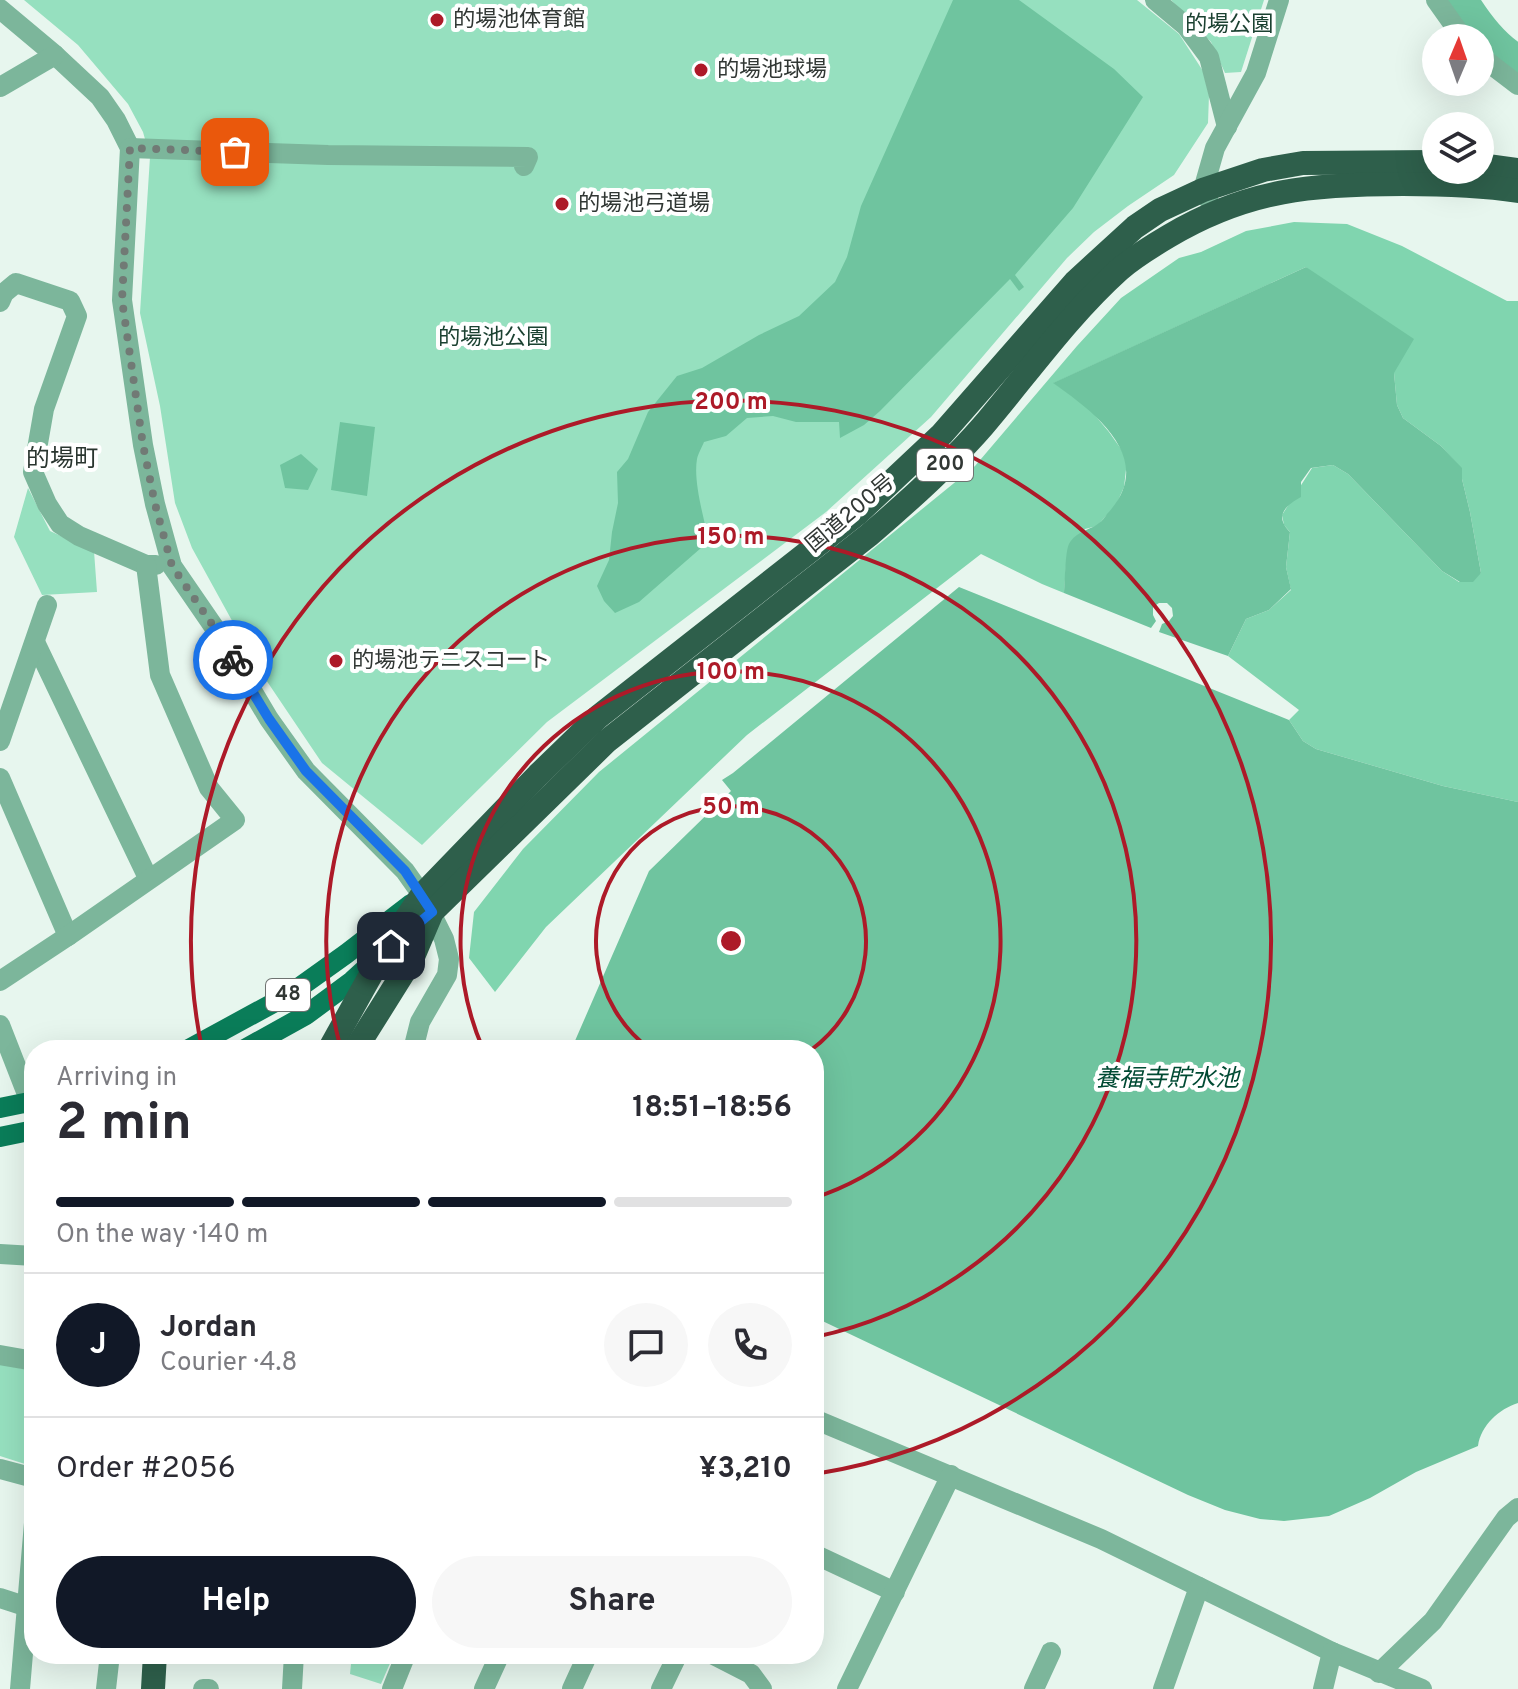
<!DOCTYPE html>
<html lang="en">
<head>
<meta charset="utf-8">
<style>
  :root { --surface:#fff; --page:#f7f7f7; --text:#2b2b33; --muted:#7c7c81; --line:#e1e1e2; --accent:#111827 }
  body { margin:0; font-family:Overpass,"Noto Sans JP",sans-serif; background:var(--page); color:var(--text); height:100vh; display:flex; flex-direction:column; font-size:30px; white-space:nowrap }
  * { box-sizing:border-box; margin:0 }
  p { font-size:26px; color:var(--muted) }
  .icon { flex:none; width:44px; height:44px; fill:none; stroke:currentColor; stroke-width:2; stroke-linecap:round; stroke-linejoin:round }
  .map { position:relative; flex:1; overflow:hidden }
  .panel { position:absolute; left:24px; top:1040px; width:800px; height:624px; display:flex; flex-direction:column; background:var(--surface); border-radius:32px; box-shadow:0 8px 32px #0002 }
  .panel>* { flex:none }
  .needle { width:52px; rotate:2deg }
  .buttons { position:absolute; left:1422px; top:24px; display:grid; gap:16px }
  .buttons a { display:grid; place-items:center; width:72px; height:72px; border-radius:50%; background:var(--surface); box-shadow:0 8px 32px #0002; font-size:40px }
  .pin { position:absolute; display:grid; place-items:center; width:68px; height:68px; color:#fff; margin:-34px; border-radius:16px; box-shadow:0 4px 12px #0006 }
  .courier { position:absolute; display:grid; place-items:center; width:80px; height:80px; margin:-40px; border:6px solid #1a73e8; border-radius:50%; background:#fff; color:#222; box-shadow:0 2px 10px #0007 }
  .head em { font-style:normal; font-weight:700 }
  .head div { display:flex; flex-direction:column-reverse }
  .head { display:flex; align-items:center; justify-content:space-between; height:136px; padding:0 32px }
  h1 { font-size:52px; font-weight:700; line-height:60px }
  .bar { display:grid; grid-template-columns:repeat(4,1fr); gap:12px 8px; align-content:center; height:96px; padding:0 32px }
  .bar i { height:10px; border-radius:6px; background:var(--line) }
  .bar .active { background:var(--accent) }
  .bar p { grid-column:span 4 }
  .line { display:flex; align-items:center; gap:20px; padding:0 32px; border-top:2px solid var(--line) }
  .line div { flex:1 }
  .round { display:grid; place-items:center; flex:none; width:84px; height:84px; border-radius:42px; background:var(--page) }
  .primary-button { display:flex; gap:16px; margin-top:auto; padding:16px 32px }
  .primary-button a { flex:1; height:92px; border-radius:48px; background:var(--accent); color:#fff; font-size:32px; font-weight:700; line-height:92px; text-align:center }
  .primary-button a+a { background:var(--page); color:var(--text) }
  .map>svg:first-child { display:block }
</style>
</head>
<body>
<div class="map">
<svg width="1518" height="1689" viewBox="0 0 1518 1689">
  <rect width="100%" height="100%" fill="#e7f6ee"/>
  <g fill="#96e0bf">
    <path d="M 24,0 L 1137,0 L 1179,34 L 1203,71 L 1209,95 L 1208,123 L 1174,175 L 1128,206 L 1094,232 L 1067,258 L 931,417 L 826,512 L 547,722 L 422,845 L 322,763 L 258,668 L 192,548 L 175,503 L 160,406 L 140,313 L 150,157 L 143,132 L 128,104 L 78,45 Z"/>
    <path d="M 1171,0 L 1264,0 L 1241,72 L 1225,73 L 1211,42 Z"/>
    <path d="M 28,488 L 50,531 L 94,551 L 97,592 L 42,595 L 14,537 Z"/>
    <path d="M 0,1364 L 34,1371 L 34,1460 L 25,1464 L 0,1456 Z"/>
    <path d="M 352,1654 L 394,1654 L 381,1684 L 350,1674 Z"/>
  </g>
  <path fill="#80d5af" d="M 1294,222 L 1347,224 L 1402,246 L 1507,301 L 1518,301 L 1518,802 L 1443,786 L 1316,749 L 1303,741 L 1289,720 L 1299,710 L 1228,656 L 1246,619 L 1269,610 L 1291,590 L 1286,567 L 1290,532 L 1284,525 L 1282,515 L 1312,468 L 1333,465 L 1348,474 L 1442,571 L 1459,582 L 1481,573 L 1470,512 L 1462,479 L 1461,468 L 1441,446 L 1403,418 L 1397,405 L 1394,373 L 1306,267 L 1054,383 L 1088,407 L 1109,432 L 1121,449 L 1127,461 L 1124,487 L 1116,505 L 1097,526 L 1085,529 L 1066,565 L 1064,593 L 1042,584 L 981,554 L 747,735 L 546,927 L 495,992 L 469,958 L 474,912 L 523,849 L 599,772 L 975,466 L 1077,346 L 1121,298 L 1179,258 L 1201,252 L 1246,231 Z"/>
  <g fill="#6fc49f">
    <path d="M 953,0 L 1019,0 L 1114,69 L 1143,97 L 1073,208 L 1015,275 L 1024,287 L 1019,291 L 1010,279 L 880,411 L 864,425 L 840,438 L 839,422 L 796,422 L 773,416 L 747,418 L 726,436 L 704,442 C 702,447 698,454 697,459 C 693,481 704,519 709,541 L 639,602 L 615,613 L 604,601 L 597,586 L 609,560 L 612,532 L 618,503 L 617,472 L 628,459 L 648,412 L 677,376 L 702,368 L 759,335 L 799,316 L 835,282 L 847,257 L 861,206 Z"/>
    <path d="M 1306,267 L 1414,339 L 1394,373 L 1397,405 L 1403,418 L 1441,446 L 1462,468 L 1462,479 L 1470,512 L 1481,573 L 1473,582 L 1460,582 L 1442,571 L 1348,474 L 1333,465 L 1311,468 L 1301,482 L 1301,497 C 1285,506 1274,516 1290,532 L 1286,567 L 1291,589 L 1269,610 L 1246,619 L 1228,656 L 1159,632 L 1162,624 L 1169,621 L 1173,616 L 1172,608 L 1167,603 L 1159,603 L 1153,607 L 1153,615 L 1156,621 L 1151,628 L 1064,593 C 1065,582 1065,552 1069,544 C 1076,531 1091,530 1099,523 C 1102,521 1105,517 1107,514 C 1158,460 1096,413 1053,383 Z"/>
    <path d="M 340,422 L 375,427 L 367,496 L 331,490 Z"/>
    <path d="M 301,454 L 318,469 L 308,490 L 285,488 L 280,465 Z"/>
    <path d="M 959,587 L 1289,720 L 1303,741 L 1316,749 L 1443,786 L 1518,802 L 1518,1403 C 1499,1409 1481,1425 1478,1446 L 1416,1472 L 1370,1498 L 1329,1516 L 1284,1521 L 1260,1519 L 1225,1510 L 1188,1495 L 814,1317 L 814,1050 L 571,1050 L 649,871 L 731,791 L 722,780 L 733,773 Z"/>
  </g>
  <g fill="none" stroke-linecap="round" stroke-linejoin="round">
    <path stroke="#6fc49f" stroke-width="32" d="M 1462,0 C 1477,24 1494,47 1518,61"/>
    <g stroke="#7cb69b" stroke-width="20">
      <path d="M 1155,0 L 1186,26 L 1209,57 L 1227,127"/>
      <path d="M 1436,0 L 1463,38"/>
      <path d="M 0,9 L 55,55 L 100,97 L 116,120 L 130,148 L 122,300 L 143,445 L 155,504 L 172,566 L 216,630 L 269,719 L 306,771 L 405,871 L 422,895 L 444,939 L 449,959 L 447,975 L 420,1022 L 413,1050"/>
      <path d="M 1480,56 L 1518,85"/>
      <path d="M 0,87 L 55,55"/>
      <path d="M 130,148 L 328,155 L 528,157 L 524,166"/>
      <path d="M 1208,199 L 1203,190 L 1215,148 L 1256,73 L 1279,0"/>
      <path d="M 0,302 L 4,293 L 16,283 L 70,301 L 77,316 L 44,409 L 33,472 L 47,504 L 60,524 L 79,536 L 146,565 L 156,565"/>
      <path d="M 35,642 L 148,878"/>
      <path d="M 0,741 L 47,605"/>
      <path d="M 0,778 L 68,936"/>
      <path d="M 0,981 L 68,936 L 235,820 L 209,788 L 160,675 L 146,565"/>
      <path d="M 0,1025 L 34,1112"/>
      <path d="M 0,1254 L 34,1256"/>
      <path d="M 0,1355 L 34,1361"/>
      <path d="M 814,1419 L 1101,1539 L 1332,1652 L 1422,1689"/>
      <path d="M 0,1469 L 34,1478"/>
      <path d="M 814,1554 L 895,1592"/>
      <path d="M 0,1598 L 34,1609"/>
      <path d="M 712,1654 L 751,1674 L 762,1689"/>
      <path d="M 1379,1673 L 1433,1621 L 1506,1518 L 1518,1508"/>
      <path d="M 20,1689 L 34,1523"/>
      <path d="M 106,1689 L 110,1654"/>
      <path d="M 203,1689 L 209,1689"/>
      <path d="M 292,1689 L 294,1654"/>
      <path d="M 392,1689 L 406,1654"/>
      <path d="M 484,1689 L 500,1654"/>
      <path d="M 572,1689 L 588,1654"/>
      <path d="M 661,1689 L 678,1654"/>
      <path d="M 847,1689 L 951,1475"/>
      <path d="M 1034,1689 L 1051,1652"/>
      <path d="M 1163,1689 L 1199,1587"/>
      <path d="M 1323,1689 L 1332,1652"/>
    </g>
    <g stroke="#0a7d59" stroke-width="20">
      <path d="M 187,1050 L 290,994 L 346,954 L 411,904"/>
      <path d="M 243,1050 L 306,1015 L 352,981 L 375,960"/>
      <path d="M 0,1108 L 34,1101"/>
      <path d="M 0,1137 L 34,1130"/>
    </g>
    <g stroke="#2e5f4b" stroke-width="24">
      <path d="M 1480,165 L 1518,170"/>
      <path d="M 329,1050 L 383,953 L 422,895 L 538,775 L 598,717 L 858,513 L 942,434 L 1076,281 L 1135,227 L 1160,210 L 1203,190 L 1263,170 L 1303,163 L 1436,162"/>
      <path d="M 355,1050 L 412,959 L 432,912 L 607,741 L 869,535 C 909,501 949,465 983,426 C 1028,373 1068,316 1119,270 C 1134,257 1152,246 1169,236 C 1248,189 1314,184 1403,184 C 1442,184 1480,185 1518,191"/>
      <path d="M 153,1689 L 155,1654"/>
    </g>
  </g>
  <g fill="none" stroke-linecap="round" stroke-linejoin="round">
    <path stroke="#717a75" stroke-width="8" stroke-dasharray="0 14.4" d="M 233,660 L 216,630 L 172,566 L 155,504 L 143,445 L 122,300 L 130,148 L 235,152"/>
    <path stroke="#1a73e8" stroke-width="10" d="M 233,660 L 269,719 L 306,771 L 405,871 L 432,912 L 391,946"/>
  </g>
  <g fill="none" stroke="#ad1a28" stroke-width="4">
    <path d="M651 1050A135 135 0 1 1 811 1050"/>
    <path d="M483 1049A270 270 0 1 1 814 1198"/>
    <path d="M341 1049A405 405 0 1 1 815 1337"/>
    <path d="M202 1049A540 540 0 1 1 815 1474"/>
  </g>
  <g fill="#ad1a28" stroke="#fff" stroke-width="3">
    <circle cx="437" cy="20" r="8"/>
    <circle cx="701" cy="70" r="8"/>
    <circle cx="562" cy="204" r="8"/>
    <circle cx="336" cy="661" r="8"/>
  </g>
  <g text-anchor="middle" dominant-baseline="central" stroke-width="8" stroke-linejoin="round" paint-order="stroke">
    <g fill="#fff" stroke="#6f7371" stroke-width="2">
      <rect x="917" y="449" width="56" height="32" rx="6"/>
      <rect x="266" y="979" width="44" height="32" rx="6"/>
    </g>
    <g font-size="20" font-weight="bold" fill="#313734">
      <text x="945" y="465">200</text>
      <text x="288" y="995">48</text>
    </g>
    <g font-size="22" fill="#313734" stroke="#fff" text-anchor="start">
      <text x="453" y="20">的場池体育館</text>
      <text x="717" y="70">的場池球場</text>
      <text x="578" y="204">的場池弓道場</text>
      <text x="352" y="661">的場池テニスコート</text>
    </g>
    <g font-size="22" fill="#1b4131" stroke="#fff">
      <text x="1229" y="25">的場公園</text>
      <text x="493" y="338">的場池公園</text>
    </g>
    <g font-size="22" fill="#313734" stroke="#fff">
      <text transform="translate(851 514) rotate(-40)">国道200号</text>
    </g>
    <g font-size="24" fill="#29352f" stroke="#fff">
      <text x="62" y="460">的場町</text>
    </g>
    <g font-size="24" font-style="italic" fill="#004a33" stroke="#fff">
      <text x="1167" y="1080">養福寺貯水池</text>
    </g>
  </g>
  <circle cx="731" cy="941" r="12" fill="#ad1a28" stroke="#fff" stroke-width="4"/>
  <g font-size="24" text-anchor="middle" font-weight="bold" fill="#ad1a28" stroke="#fff" stroke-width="8" stroke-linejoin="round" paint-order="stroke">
    <text x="731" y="409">200 m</text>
    <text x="731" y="544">150 m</text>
    <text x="731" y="679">100 m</text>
    <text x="731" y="814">50 m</text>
  </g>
</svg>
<div class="buttons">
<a><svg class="needle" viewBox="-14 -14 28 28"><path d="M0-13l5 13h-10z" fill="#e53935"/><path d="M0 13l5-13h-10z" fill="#7c7c81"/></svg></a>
<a><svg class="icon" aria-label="layers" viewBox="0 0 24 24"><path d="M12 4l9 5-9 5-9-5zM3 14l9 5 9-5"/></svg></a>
</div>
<div class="pin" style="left:235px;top:152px;background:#ea580c"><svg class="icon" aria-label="bag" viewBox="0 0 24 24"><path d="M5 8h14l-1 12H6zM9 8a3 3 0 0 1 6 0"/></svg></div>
<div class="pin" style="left:391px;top:946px;background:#1f2937"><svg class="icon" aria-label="home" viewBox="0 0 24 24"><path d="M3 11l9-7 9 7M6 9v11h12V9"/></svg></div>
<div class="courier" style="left:233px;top:660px"><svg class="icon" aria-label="bike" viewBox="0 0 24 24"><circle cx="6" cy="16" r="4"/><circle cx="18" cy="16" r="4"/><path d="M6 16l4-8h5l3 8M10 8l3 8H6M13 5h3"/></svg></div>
<section class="panel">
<div class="head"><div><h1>2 min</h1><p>Arriving in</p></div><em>18:51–18:56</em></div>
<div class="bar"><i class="active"></i><i class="active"></i><i class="active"></i><i></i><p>On the way · 140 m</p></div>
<div class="line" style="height:144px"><b class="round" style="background:var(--accent);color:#fff">J</b><div><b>Jordan</b><p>Courier · 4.8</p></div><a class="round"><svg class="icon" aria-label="chat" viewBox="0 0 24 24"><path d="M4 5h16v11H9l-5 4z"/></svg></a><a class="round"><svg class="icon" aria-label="phone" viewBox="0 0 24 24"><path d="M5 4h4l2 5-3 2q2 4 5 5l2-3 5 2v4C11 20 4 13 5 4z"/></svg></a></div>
<div class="line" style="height:104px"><div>Order #2056</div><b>¥3,210</b></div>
<div class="primary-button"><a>Help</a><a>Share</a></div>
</section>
</div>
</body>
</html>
